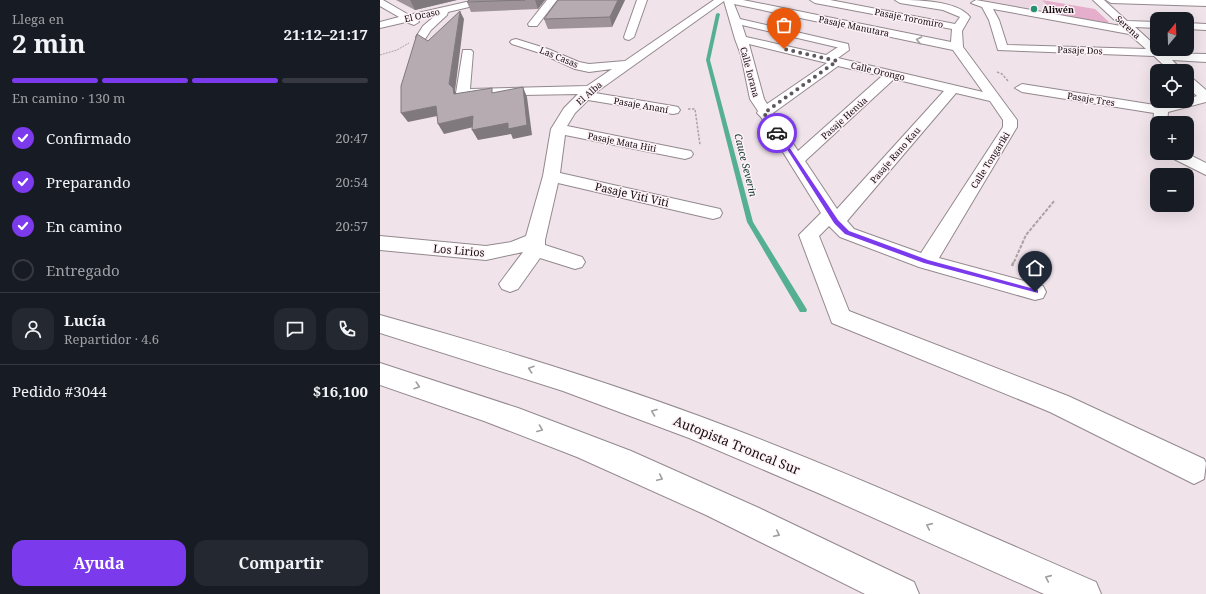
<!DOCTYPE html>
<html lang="es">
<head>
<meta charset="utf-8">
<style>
  :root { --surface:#171b24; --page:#242831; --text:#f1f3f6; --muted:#9ea1a6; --line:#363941; --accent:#7c3aed }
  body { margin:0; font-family:"Noto Serif",serif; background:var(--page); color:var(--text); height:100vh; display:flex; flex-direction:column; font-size:15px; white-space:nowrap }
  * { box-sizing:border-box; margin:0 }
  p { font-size:13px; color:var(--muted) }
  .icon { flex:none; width:22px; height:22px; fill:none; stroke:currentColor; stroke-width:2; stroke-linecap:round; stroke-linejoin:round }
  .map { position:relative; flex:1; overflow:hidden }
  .panel { display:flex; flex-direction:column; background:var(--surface); width:380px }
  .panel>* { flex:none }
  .needle { width:26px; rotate:19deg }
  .controls { position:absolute; left:770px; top:12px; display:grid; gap:8px }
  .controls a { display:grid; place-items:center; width:44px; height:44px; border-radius:8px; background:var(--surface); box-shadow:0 4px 16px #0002; font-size:20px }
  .pin { position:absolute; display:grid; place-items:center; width:34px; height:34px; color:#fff; margin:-41px -17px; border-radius:50% 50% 50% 0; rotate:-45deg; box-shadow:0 0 4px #0007 }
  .pin .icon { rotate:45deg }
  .courier { position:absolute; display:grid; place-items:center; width:40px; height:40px; margin:-20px; border:3px solid #7c3aed; border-radius:50%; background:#fff; color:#222; box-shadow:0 1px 5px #0007 }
  .overview em { font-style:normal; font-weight:700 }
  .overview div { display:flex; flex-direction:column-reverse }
  .overview { display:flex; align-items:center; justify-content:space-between; height:68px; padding:0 12px }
  h1 { font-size:26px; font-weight:700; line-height:30px }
  .bar { display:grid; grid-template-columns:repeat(4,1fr); gap:6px 4px; align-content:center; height:48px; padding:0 12px }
  .bar i { height:5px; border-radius:3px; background:var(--line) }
  .bar .current { background:var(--accent) }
  .bar p { grid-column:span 4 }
  .line { display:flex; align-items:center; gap:10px; padding:0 12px; border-top:1px solid var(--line) }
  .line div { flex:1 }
  .round { display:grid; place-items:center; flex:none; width:42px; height:42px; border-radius:12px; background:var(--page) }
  ol { padding:0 12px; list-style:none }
  li { display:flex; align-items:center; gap:12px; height:44px }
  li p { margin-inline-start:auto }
  li .icon { padding:4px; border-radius:50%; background:var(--accent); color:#fff; stroke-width:4 }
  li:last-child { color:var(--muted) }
  li i { width:22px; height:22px; border:2px solid var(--line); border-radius:50% }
  .button { display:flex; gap:8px; margin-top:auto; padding:8px 12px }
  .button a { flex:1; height:46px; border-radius:12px; background:var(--accent); color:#fff; font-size:16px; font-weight:700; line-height:46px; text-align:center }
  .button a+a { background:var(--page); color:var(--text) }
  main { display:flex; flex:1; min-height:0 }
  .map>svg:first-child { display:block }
</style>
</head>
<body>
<main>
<section class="panel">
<div class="overview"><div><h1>2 min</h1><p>Llega en</p></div><em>21:12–21:17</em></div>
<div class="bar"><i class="current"></i><i class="current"></i><i class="current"></i><i></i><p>En camino · 130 m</p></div>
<ol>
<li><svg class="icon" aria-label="check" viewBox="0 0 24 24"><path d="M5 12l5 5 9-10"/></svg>Confirmado<p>20:47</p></li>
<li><svg class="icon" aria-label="check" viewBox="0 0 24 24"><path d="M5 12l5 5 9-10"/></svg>Preparando<p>20:54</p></li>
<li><svg class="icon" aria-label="check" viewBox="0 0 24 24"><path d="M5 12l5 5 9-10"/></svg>En camino<p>20:57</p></li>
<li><i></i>Entregado</li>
</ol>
<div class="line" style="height:72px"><a class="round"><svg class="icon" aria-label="person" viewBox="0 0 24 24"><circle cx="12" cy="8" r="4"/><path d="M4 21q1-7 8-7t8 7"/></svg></a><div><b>Lucía</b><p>Repartidor · 4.6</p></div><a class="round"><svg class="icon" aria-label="chat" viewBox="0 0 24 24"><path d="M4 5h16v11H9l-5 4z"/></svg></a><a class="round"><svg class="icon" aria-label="phone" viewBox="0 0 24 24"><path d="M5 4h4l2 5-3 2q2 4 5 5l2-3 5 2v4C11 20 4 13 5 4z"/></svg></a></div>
<div class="line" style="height:52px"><div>Pedido #3044</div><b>$16,100</b></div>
<div class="button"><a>Ayuda</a><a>Compartir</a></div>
</section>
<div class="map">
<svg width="826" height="594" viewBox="0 0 826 594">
  <rect width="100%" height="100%" fill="#f0e4ea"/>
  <path fill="#ebd7e1" d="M 603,0 L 662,0 L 676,15 L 600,2 Z"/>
  <path fill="#e5aecb" d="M 662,0 L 715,9 L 729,22 L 726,23 L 676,15 Z"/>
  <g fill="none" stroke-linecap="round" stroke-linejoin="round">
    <path fill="#55af91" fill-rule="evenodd" d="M 338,13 L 340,14 L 330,60 L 373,222 L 426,308 L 427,310 L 426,312 L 420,312 L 367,222 L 326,60 L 336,14 Z"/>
    <defs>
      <g id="minor">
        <path d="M 0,0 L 3,0 L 29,15 L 95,0 L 112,0 L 110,2 L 68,12 L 67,15 L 51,30 L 45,39 L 41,40 L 36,37 L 43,26 L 56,15 L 37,19 L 39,22 L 34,25 L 26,22 L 0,28 L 0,22 L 19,17 L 0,6 Z"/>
        <path d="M 167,0 L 177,0 L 157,26 L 149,26 L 148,24 Z"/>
        <path d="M 257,0 L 267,0 L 254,37 L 249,40 L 245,39 L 244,37 Z"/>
        <path d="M 334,0 L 363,0 L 571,42 L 572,29 L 435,3 L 430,0 L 450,0 L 575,24 L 580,17 L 563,10 L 520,3 L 515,0 C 536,0 577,0 590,17 L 582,31 L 583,47 L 637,120 L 637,127 L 559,258 L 663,286 L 666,292 L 663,298 L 655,300 L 539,267 L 460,237 L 449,226 L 439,236 L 469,311 L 688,396 L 824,459 L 826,463 L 824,479 L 814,484 L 670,412 L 452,323 L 419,235 L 441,213 L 381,117 L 377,113 L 378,111 L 370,99 L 361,55 L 355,39 L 344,1 L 215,93 L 293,106 L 298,107 L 300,110 L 298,113 L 293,114 L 208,100 L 195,113 L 187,126 L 311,151 L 313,154 L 311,157 L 305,159 L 185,135 L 180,173 L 340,209 L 342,213 L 340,217 L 333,219 L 178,183 L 165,240 L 165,245 L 202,257 L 205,262 L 202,267 L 195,269 L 160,258 L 138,289 L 130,292 L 122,289 L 119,284 L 143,252 L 106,260 L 0,250 L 0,236 L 106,246 L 131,242 L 146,236 L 163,176 L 171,129 L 184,108 L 198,94 L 78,96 L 76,93 L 83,50 L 91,50 L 93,52 L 90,89 L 207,86 L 232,69 L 209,72 L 195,69 L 160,53 L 132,44 L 130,42 L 132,40 L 136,39 L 168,49 L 199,62 L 209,64 L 245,61 ZM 354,4 L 573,50 L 603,92 L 462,59 L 458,58 L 469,50 L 468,44 L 360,19 ZM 362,25 L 456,47 L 458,47 L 446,55 L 366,37 ZM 369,44 L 447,63 L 387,104 L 384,99 ZM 458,66 L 502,76 L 418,151 L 393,113 ZM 514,79 L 564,91 L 457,209 L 425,161 ZM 576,93 L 610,101 L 623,120 L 623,127 L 541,253 L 474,229 L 467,221 Z"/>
        <path d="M 596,0 L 741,26 L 713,0 L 724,0 L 747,21 L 777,22 L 777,28 L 755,27 L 777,47 L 777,49 L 783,53 L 826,54 L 826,62 L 792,60 L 803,71 L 790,71 L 774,56 L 618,50 L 609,20 L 602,7 L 591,3 ZM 613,9 L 749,34 L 766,49 L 627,45 L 619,20 Z"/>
        <path d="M 726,0 L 826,0 L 826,6 L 731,3 Z"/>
        <path d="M 807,23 L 826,24 L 826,30 L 807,29 Z"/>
        <path d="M 807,76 L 811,77 L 826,90 L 826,102 L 788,112 L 787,123 L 777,123 L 777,127 L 773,123 L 774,113 L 642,92 L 635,88 L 642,84 L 781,106 L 799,101 L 807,101 L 807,99 L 817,96 L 807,87 Z"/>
        <path d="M 786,153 L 806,153 L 826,163 L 826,175 L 788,156 Z"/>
      </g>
      <g id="highway">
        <path d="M 0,315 C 107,345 214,377 319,416 C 454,466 585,525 716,582 L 721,594 L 664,594 L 438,493 L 309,438 L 183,391 L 0,333 Z"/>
        <path d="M 0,363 L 138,408 L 251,451 L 379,508 L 534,582 L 539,594 L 485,594 L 326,515 L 197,457 L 104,421 L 0,385 Z"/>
      </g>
    </defs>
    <use href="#minor" stroke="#93888e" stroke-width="2"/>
    <use href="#highway" stroke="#93888e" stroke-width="2"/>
    <path stroke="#aba1a6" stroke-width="1" stroke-dasharray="2 1" stroke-linecap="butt" d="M 0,55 L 17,50 L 29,43"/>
    <g stroke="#aba1a6" stroke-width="1.5" stroke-dasharray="2.5 1.5" stroke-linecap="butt">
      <path d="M 617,72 L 622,74 L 628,81"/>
      <path d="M 308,109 L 315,109 L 320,145"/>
    </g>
    <path stroke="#aba1a6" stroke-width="2" stroke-dasharray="3.5 1.5" stroke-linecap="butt" d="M 634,262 L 646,235 L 675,200"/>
    <path stroke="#aba1a6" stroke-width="2.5" stroke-dasharray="4 2" stroke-linecap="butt" d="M 632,266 L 634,261"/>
    <use href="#minor" fill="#fff" fill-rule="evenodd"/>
    <use href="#highway" fill="#fff" fill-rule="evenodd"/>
  </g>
  <g fill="#9d9398">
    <path d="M 16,0 L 77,0 L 35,10 Z"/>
    <path d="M 89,0 L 165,0 L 158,9 L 91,12 L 87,2 Z"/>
    <path d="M 245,0 L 232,27 L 168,29 L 164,19 Z"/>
  </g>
  <g fill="#7f787c">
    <path d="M 30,0 L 77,0 L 35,10 Z"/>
    <path d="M 155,0 L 165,0 L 158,9 Z"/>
    <path d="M 238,0 L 245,0 L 232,27 L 230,17 Z"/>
    <path d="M 80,11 L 84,19 L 75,91 L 78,97 L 74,94 L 69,84 Z"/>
    <path d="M 143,87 L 147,97 L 152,135 L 133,139 L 131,134 L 98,140 L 92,130 Z"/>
    <path d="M 56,106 L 62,115 L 28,122 L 21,113 Z"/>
    <path d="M 93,116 L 98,126 L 64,134 L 58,124 Z"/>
  </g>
  <g fill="#b6abb1" stroke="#7f787c">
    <path d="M 89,0 L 145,0 L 87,2 Z"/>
    <path d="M 178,0 L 238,0 L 230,17 L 164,19 Z"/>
    <path d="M 80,11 L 69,84 L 73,88 L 74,94 L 112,88 L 112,93 L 143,87 L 147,125 L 128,129 L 128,123 L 92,130 L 93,116 L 58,124 L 56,106 L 21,113 L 21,86 L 37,34 L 48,41 Z"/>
  </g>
  <defs><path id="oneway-chevron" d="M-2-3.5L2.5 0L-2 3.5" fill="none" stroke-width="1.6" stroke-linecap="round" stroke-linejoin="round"/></defs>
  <g stroke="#a09e9f">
    <use href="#oneway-chevron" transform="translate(539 40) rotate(-168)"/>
    <use href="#oneway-chevron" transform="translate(151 369) rotate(-162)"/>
    <use href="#oneway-chevron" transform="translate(37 386) rotate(17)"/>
    <use href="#oneway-chevron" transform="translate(274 412) rotate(-159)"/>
    <use href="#oneway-chevron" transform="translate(160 429) rotate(21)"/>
    <use href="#oneway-chevron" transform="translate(280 478) rotate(25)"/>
    <use href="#oneway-chevron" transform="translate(549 526) rotate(-156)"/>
    <use href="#oneway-chevron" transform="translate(397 534) rotate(26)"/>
    <use href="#oneway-chevron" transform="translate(668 578) rotate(-156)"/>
  </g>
  <path fill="#7c3aed" d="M 396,132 L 399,132 L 458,220 L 469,231 L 548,260 L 658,290 L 658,293 L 544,263 L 465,234 L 454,223 Z"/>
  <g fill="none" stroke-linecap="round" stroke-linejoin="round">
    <path stroke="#5f585c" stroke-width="4" stroke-dasharray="0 7.2" d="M 397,133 L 384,113 L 457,61 L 404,49"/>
  </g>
  <circle fill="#239272" stroke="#fef2f7" stroke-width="1.5" cx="654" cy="9" r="4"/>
  <g text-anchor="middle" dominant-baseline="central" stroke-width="3" stroke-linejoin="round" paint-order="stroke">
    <g font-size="9" font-weight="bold" fill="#110d0f" stroke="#fef2f7" text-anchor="start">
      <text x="662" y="9">Aliwén</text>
    </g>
    <g font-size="9" fill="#110d0f" stroke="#fef2f7">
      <text transform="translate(42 15) rotate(-12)">El Ocaso</text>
      <text transform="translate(529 18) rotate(11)">Pasaje Toromiro</text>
      <text transform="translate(474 26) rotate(12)">Pasaje Manutara</text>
      <text transform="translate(748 27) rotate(42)">Serena</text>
      <text transform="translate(700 50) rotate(2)">Pasaje Dos</text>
      <text transform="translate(179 57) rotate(22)">Las Casas</text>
      <text transform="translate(498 71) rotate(13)">Calle Orongo</text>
      <text transform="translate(370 72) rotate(75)">Calle Iorana</text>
      <text transform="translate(209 93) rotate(-41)">El Alba</text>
      <text transform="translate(711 99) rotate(9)">Pasaje Tres</text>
      <text transform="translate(261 105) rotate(10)">Pasaje Ananí</text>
      <text transform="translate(464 118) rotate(-42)">Pasaje Henúa</text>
      <text transform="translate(242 142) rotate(11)">Pasaje Mata Hiti</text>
      <text transform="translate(515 155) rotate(-49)">Pasaje Rano Kau</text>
      <text transform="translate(610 160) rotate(-58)">Calle Tongariki</text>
    </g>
    <g font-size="10" font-style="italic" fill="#073226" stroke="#fef2f7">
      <text transform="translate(366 165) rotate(76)">Cauce Severin</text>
    </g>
    <g font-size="11" fill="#110d0f" stroke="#fef2f7">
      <text transform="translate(252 194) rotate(13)">Pasaje Viti Viti</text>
      <text transform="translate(79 250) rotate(5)">Los Lirios</text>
    </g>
    <g font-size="13" fill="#110d0f" stroke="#fef2f7">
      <text transform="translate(357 445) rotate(22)">Autopista Troncal Sur</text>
    </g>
  </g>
</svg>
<div class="controls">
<a><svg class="needle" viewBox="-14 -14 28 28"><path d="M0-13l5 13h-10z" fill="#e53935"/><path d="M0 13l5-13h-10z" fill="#9ea1a6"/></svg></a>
<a><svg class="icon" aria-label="locate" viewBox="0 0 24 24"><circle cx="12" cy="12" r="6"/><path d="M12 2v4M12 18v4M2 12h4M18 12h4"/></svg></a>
<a>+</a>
<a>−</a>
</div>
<div class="pin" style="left:404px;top:49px;background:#ea580c"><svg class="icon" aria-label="bag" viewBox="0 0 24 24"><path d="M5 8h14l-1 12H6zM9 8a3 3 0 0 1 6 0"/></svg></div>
<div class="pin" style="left:655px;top:292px;background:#1f2937"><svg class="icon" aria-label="home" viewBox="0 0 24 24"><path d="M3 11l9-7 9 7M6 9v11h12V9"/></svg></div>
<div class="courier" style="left:397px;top:133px"><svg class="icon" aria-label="car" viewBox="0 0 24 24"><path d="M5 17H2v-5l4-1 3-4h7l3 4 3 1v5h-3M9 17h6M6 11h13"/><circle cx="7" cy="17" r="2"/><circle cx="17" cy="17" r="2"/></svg></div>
</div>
</main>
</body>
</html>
